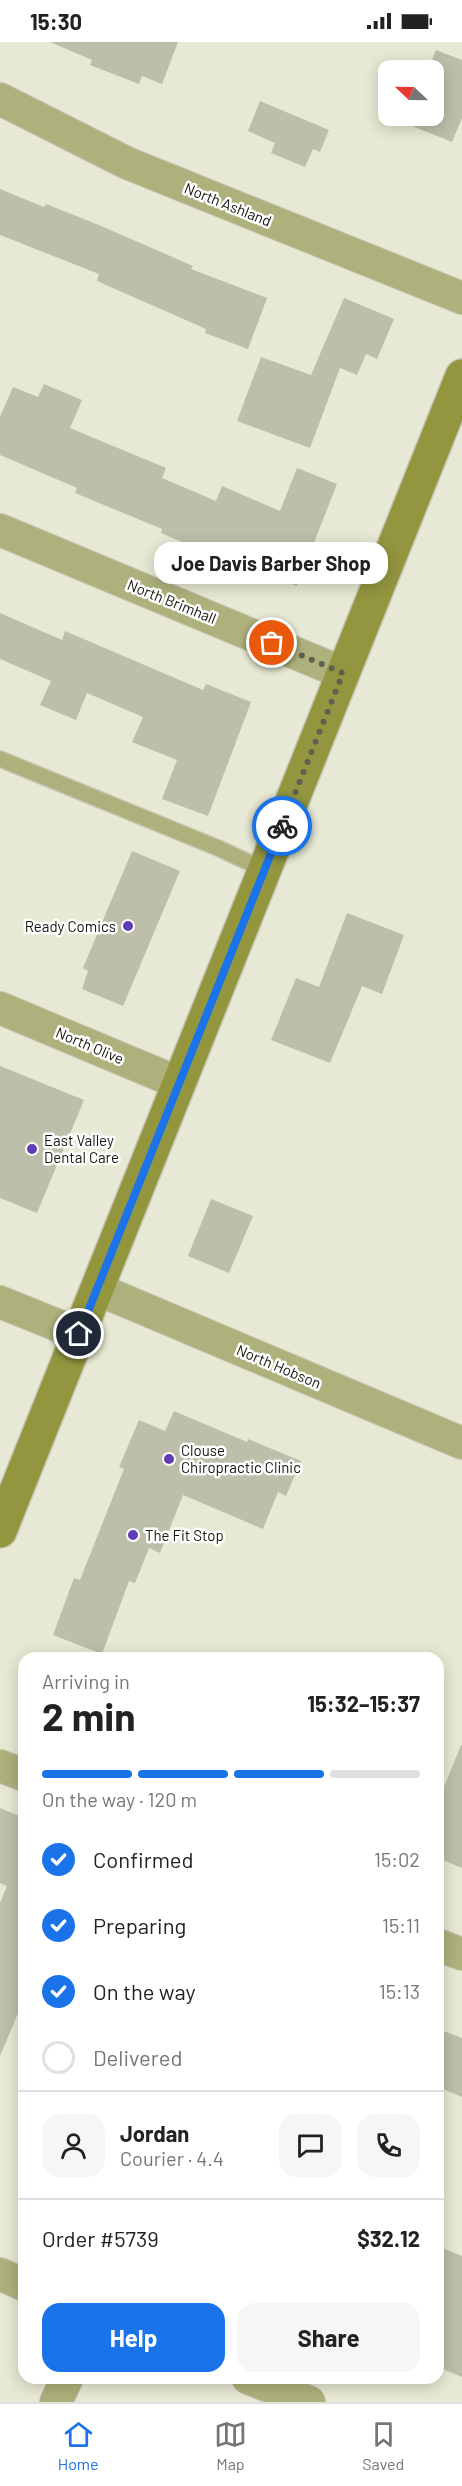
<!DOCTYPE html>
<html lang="en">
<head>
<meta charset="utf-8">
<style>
  :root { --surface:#fff; --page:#f6f6f6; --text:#222; --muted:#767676; --line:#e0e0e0; --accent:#1a73e8 }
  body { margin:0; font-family:Barlow,sans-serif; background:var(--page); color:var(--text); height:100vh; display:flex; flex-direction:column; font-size:22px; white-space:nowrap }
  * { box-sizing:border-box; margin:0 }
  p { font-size:20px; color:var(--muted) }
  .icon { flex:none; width:33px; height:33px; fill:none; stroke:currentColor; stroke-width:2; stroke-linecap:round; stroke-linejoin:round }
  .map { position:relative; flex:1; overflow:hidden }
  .sheet { position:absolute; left:18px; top:1610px; width:426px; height:732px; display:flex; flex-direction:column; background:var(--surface); border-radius:18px; box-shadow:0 3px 15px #0003 }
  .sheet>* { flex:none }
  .needle { width:39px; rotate:292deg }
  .tools { position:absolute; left:378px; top:18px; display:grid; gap:12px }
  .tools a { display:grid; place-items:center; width:66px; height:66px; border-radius:12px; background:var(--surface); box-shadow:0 3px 15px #0003; font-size:30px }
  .pin { position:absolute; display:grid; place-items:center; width:51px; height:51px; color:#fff; margin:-26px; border:3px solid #fff; border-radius:50%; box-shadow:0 2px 6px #0007 }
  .courier { position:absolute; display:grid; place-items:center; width:60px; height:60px; margin:-30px; border:4px solid #1a73e8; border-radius:50%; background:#fff; color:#222; box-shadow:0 2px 8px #0007 }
  .bubble { position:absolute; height:42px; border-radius:18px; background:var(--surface); box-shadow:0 3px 15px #0003; font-size:20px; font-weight:700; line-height:42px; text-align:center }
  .headline em { font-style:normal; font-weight:700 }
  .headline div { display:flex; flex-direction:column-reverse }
  .headline { display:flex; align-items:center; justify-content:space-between; height:102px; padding:0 24px }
  h1 { font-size:39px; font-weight:700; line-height:45px }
  .bar { display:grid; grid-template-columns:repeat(4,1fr); gap:9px 6px; align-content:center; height:72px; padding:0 24px }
  .bar i { height:8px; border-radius:4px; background:var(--line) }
  .bar .active { background:var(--accent) }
  .bar p { grid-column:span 4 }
  .line { display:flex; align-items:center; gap:15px; padding:0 24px; border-top:2px solid var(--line) }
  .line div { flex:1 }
  .round { display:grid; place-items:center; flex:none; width:63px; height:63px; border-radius:18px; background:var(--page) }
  ol { padding:0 24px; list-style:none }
  li { display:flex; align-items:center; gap:18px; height:66px }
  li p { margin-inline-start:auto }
  li .icon { padding:6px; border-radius:50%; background:var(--accent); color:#fff; stroke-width:4 }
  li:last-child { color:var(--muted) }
  li i { width:33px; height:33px; border:3px solid var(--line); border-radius:50% }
  .action { display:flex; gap:12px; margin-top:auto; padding:12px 24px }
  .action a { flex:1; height:69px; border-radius:18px; background:var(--accent); color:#fff; font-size:24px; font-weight:700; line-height:69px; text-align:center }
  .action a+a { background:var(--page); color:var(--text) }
  .status { display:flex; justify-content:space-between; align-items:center; height:42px; padding:0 30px; background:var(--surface); direction:ltr }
  .status svg { height:16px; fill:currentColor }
  .menu { display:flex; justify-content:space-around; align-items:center; height:84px; border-top:2px solid var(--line); background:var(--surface); font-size:16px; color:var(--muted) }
  .menu a { display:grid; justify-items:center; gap:3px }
  .menu .active { color:var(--accent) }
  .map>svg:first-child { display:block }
</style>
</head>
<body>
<div class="status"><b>15:30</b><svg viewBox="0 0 49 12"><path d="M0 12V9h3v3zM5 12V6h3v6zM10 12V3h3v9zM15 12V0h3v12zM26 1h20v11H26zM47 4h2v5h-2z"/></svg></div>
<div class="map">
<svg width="462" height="2360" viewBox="0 0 462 2360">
  <rect width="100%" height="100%" fill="#e7e9d4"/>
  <g fill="#bdbfaa">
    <path d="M 50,0 L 178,0 L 162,42 L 142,34 L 139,42 L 90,23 L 92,18 Z"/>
    <path d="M 436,8 L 462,18 L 462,76 L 452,100 L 407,82 L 411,74 L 434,74 L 434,28 L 428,28 Z"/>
    <path d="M 260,59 L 329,88 L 320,110 L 313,107 L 305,125 L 271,111 L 275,101 L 248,89 Z"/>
    <path d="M 0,147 L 44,165 L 46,162 L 99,183 L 193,224 L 191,227 L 267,256 L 248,307 L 205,291 L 206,287 L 97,239 L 99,232 L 0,193 Z"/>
    <path d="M 344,256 L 394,277 L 377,317 L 366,312 L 357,333 L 340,326 L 310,406 L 237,379 L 261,315 L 311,333 Z"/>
    <path d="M 44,342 L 82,358 L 70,386 L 166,426 L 162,436 L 216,459 L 222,444 L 280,469 L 297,426 L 337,442 L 297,544 L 239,522 L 238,524 L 161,491 L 162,487 L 75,451 L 77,446 L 0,413 L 0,375 L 13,345 L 38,355 Z"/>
    <path d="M 0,571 L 62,598 L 65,589 L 203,648 L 206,642 L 251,660 L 208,774 L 162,757 L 177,718 L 132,700 L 143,675 L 87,651 L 76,678 L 40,663 L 51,639 L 0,617 Z"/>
    <path d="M 132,809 L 180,829 L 123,964 L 82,947 L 88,929 L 83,926 Z"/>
    <path d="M 347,871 L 404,893 L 382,952 L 362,944 L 330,1021 L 271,998 L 296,936 L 319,945 Z"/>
    <path d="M 0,1024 L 84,1058 L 37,1171 L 0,1156 Z"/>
    <path d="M 211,1157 L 253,1174 L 229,1231 L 188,1214 Z"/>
    <path d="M 174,1369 L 247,1400 L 248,1397 L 301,1419 L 286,1454 L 278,1450 L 263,1487 L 183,1453 L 160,1511 L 149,1506 L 135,1541 L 129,1539 L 102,1612 L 53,1593 L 74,1536 L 80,1538 L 124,1427 L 119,1425 L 139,1378 L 165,1389 Z"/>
    <path d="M 461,1703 L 462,1703 L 462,1826 L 438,1816 L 438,1743 L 444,1745 Z"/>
    <path d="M 0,1766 L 24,1776 L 24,1957 L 0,2014 L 0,1861 L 7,1844 L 0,1841 Z"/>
    <path d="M 438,1987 L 462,1996 L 462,2055 L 438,2045 Z"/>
    <path d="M 438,2204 L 462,2214 L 462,2335 L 438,2325 Z"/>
  </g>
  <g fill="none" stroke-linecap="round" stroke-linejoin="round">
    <defs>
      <path id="service" d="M 0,717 L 218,806 L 265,828"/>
      <g id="minor">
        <path d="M 0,57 L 127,121 L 462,256"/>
        <path d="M 0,488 L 343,631"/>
        <path d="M 0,966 L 179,1041"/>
        <path d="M 97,1247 L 462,1401"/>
        <path d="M 0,1260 L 79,1292"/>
        <path d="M 0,1724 L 24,1733"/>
        <path d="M 438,1903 L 462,1912"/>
        <path d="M 0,2232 L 24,2243"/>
        <path d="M 248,2336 L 309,2360"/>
        <path d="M 56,2360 L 67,2336"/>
      </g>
      <path id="secondary" d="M 0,1489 L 462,334"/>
    </defs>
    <use href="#service" stroke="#c5c7b4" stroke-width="18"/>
    <use href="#minor" stroke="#c5c7b4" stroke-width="34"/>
    <use href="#secondary" stroke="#c5c7b4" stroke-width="36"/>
    <use href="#service" stroke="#aeb17b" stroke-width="15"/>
    <use href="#minor" stroke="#aeb17b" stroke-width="32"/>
    <use href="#secondary" stroke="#93963f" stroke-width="33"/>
  </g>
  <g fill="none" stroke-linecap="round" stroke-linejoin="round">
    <path stroke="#5e6053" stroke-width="6" stroke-dasharray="0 10.8" d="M 272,601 L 343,631 L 282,784"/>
    <path stroke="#1a73e8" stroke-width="8" d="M 79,1292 L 282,784"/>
  </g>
  <g fill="#5f3db5" stroke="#fff" stroke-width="2">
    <circle cx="128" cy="884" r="6"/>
    <circle cx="32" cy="1107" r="6"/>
    <circle cx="169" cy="1417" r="6"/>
    <circle cx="133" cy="1493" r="6"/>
  </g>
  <g text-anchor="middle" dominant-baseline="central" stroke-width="5" stroke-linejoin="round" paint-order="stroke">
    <g font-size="15" fill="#15160e" stroke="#fff">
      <text transform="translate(228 162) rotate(22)">North Ashland</text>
      <text transform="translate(172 559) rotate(22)">North Brimhall</text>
      <text transform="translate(90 1003) rotate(23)">North Olive</text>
      <text transform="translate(279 1324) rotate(23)">North Hobson</text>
    </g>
    <g font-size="15" fill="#15160e" stroke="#fff" text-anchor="start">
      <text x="116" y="884" text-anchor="end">Ready Comics</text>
      <text x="44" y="1098">East Valley<tspan x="44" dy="17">Dental Care</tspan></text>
      <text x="181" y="1408">Clouse<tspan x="181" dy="17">Chiropractic Clinic</tspan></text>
      <text x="145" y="1493">The Fit Stop</text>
    </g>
  </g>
</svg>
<div class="tools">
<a><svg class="needle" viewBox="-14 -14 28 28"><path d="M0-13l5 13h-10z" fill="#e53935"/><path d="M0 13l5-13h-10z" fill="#767676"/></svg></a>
</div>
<div class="pin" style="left:272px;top:601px;background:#ea580c"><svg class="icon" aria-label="bag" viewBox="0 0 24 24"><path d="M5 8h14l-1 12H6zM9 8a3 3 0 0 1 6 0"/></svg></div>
<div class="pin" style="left:79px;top:1292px;background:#1f2937"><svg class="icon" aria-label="home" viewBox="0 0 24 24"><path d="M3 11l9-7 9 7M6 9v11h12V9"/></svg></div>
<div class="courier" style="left:282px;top:784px"><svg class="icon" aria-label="bike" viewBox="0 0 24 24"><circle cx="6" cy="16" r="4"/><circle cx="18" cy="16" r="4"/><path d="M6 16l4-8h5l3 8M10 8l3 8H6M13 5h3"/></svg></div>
<div class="bubble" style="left:154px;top:500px;width:234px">Joe Davis Barber Shop</div>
<section class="sheet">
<div class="headline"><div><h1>2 min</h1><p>Arriving in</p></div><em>15:32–15:37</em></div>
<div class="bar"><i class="active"></i><i class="active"></i><i class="active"></i><i></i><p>On the way · 120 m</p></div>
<ol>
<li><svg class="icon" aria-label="check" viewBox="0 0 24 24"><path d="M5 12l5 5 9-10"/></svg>Confirmed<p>15:02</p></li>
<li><svg class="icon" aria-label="check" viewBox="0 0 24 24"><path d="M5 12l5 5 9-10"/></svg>Preparing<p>15:11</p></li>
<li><svg class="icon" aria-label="check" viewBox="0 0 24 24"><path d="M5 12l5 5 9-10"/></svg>On the way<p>15:13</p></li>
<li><i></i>Delivered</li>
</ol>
<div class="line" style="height:108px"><a class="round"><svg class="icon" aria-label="person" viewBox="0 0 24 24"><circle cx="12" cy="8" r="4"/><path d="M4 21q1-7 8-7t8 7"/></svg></a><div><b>Jordan</b><p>Courier · 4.4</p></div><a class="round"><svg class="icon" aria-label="chat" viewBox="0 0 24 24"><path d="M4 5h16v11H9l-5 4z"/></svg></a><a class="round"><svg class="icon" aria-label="phone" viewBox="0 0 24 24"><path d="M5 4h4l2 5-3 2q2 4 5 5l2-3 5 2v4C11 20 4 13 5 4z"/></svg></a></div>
<div class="line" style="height:78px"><div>Order #5739</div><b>$32.12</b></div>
<div class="action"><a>Help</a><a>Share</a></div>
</section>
</div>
<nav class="menu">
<a class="active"><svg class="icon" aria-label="home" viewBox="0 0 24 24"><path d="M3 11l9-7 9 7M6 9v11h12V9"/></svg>Home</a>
<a><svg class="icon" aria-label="map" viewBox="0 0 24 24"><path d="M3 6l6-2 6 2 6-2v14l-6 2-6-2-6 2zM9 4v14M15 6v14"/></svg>Map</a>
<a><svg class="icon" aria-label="saved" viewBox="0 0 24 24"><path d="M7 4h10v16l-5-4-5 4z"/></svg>Saved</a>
</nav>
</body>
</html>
